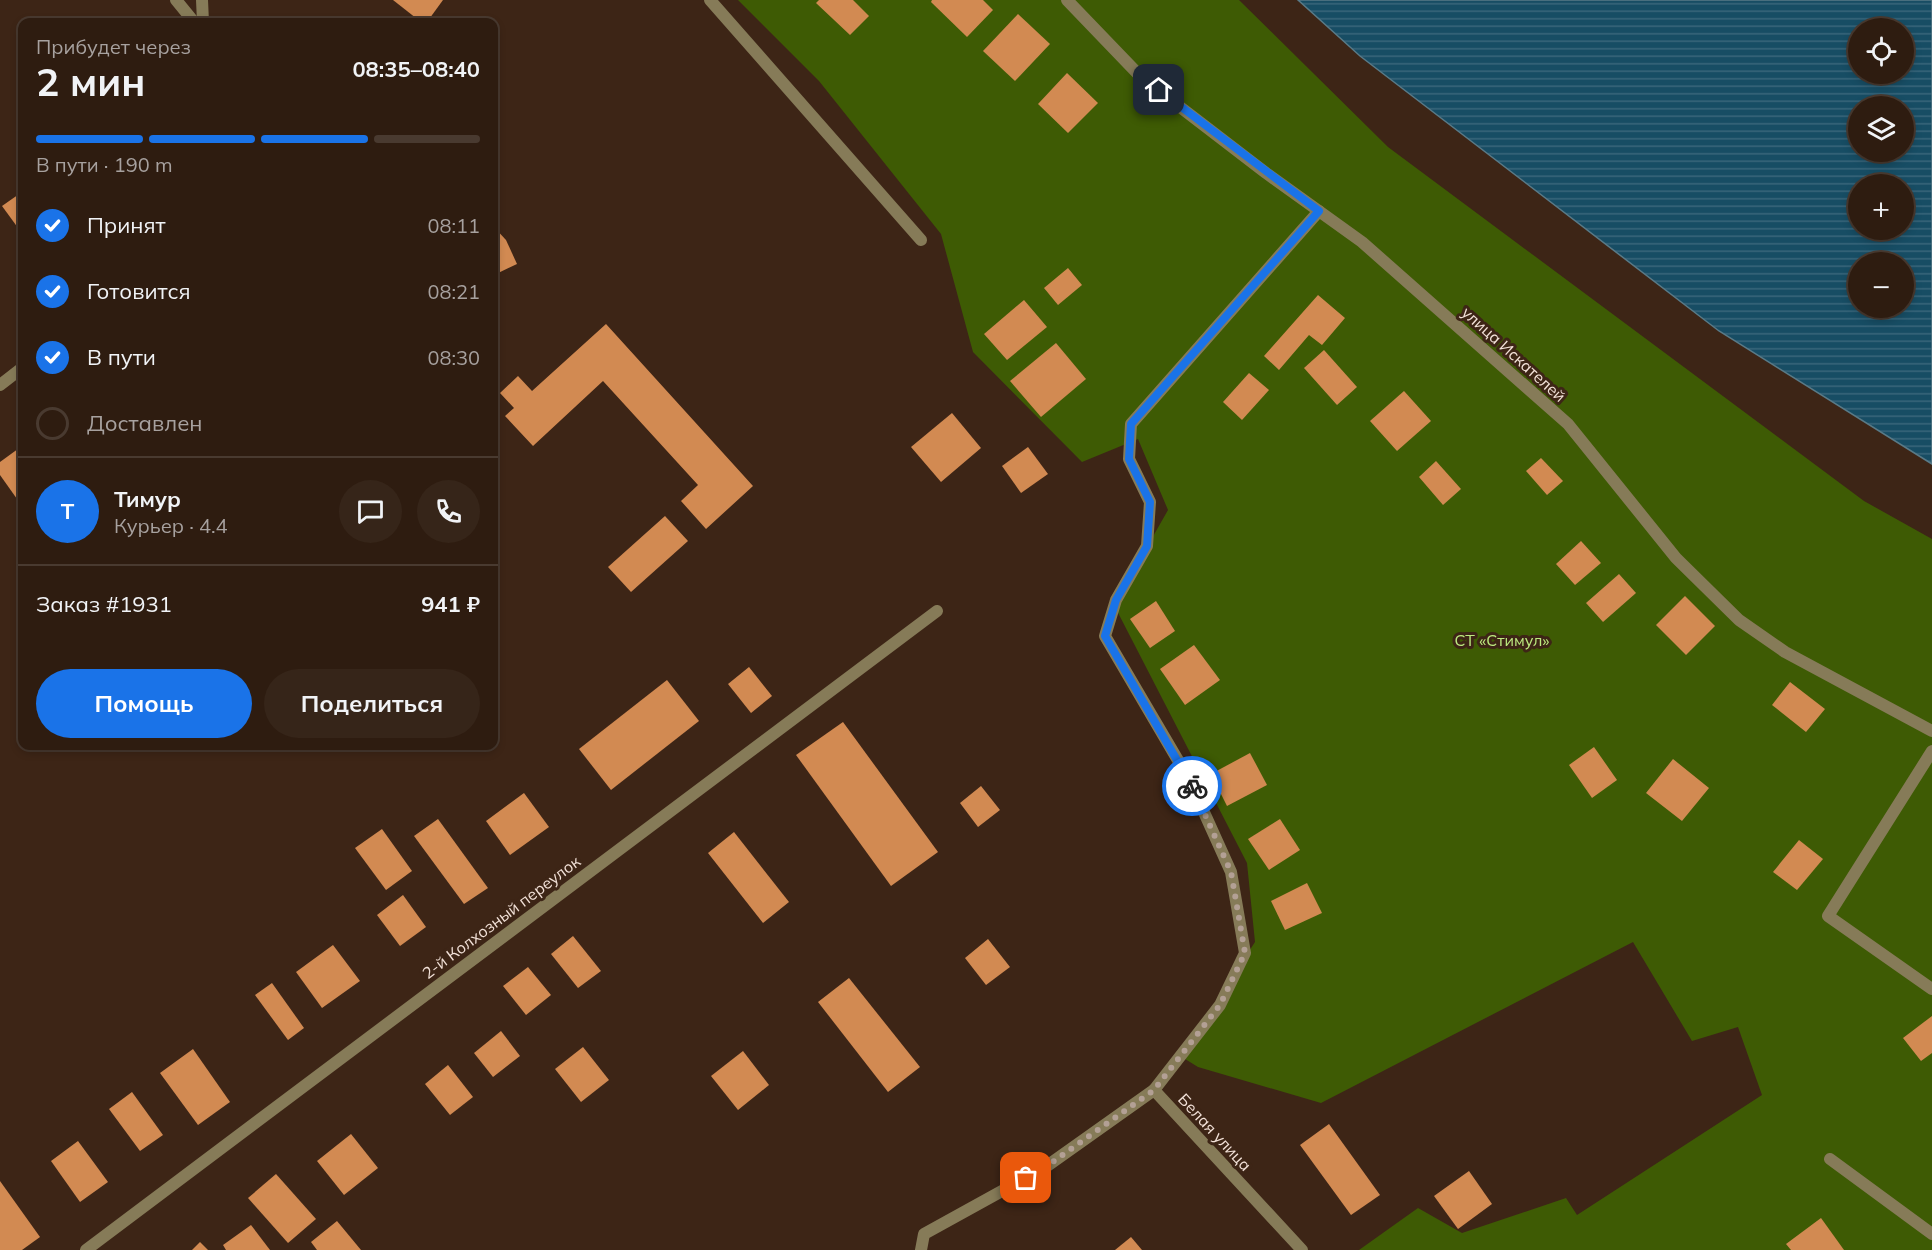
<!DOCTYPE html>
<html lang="ru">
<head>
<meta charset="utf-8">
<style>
  :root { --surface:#2e1c10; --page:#362519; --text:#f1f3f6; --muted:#a7a19f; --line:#493a30; --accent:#1a73e8 }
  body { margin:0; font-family:Mulish,sans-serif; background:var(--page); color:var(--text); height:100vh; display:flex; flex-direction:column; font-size:22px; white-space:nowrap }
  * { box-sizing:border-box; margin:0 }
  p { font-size:20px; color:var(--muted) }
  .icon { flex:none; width:33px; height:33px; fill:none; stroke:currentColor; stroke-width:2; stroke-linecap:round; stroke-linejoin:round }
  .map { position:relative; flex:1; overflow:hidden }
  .drawer { position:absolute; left:18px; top:18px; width:480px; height:732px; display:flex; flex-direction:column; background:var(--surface); border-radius:12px; box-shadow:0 3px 9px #0003,0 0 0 2px var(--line) }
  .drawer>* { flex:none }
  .buttons { position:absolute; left:1848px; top:18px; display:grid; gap:12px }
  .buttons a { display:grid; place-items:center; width:66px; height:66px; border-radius:50%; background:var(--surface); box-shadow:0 3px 9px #0003,0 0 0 2px var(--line); font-size:30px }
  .pin { position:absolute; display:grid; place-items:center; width:51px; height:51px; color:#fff; margin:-26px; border-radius:12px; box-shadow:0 3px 9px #0006 }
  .courier { position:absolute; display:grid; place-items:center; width:60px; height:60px; margin:-30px; border:4px solid #1a73e8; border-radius:50%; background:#fff; color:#222; box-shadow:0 2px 8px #0007 }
  .headline em { font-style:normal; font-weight:700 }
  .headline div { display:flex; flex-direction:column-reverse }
  .headline { display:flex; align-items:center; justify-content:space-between; height:102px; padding:0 18px }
  h1 { font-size:39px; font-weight:700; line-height:45px }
  .bar { display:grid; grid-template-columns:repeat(4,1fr); gap:9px 6px; align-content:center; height:72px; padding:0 18px }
  .bar i { height:8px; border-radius:4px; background:var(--line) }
  .bar .on { background:var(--accent) }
  .bar p { grid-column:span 4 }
  .line { display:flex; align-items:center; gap:15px; padding:0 18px; border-top:2px solid var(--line) }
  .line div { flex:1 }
  .round { display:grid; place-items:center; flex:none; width:63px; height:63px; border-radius:32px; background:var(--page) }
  ol { padding:0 18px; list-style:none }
  li { display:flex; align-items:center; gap:18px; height:66px }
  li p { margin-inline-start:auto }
  li .icon { padding:6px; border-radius:50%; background:var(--accent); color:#fff; stroke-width:4 }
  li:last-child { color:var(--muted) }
  li i { width:33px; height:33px; border:3px solid var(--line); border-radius:50% }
  .cta { display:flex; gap:12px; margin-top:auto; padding:12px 18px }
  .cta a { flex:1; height:69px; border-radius:36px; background:var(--accent); color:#fff; font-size:24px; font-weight:700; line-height:69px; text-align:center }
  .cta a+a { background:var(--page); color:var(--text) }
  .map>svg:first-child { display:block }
</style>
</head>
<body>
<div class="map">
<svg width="1932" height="1250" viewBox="0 0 1932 1250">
  <defs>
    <pattern id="water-rules" width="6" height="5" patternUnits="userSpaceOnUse" patternTransform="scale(1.5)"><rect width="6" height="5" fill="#174d64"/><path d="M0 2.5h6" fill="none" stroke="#39667a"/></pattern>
  </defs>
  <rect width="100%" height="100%" fill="#3d2516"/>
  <path fill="#3e5b04" d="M 738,0 L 1239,0 L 1388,147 L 1864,501 L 1932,539 L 1932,1250 L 1359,1250 L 1418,1208 L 1462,1233 L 1566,1198 L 1577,1215 L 1762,1095 L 1738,1027 L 1692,1041 L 1633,942 L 1321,1103 L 1198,1067 L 1177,1054 L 1202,1023 L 1255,942 L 1247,863 L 1114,605 L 1168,510 L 1138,439 L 1082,462 L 973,352 L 941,234 L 819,81 Z"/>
  <path fill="url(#water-rules)" stroke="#597a87" stroke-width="1.5" fill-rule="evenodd" d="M 1298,0 L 1932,0 L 1932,464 L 1719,331 L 1360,56 ZM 1858,28 L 1904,28 L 1904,74 L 1858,74 ZM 1858,106 L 1904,106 L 1904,152 L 1858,152 ZM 1858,184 L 1904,184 L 1904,230 L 1858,230 ZM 1858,262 L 1904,262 L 1904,308 L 1858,308 Z"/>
  <g fill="#d28a52">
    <path d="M 393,0 L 443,0 L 427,22 L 421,22 Z"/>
    <path d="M 819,0 L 853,0 L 869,16 L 850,35 L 816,3 Z"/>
    <path d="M 932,0 L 983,0 L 993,10 L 967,37 L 931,2 Z"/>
    <path d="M 1018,14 L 1050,44 L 1015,81 L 983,51 Z"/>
    <path d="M 1067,73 L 1098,103 L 1068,133 L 1038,104 Z"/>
    <path d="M 22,192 L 22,231 L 21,232 L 2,206 Z"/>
    <path d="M 494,227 L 506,240 L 517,264 L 494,275 Z"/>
    <path d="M 1068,268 L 1082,285 L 1058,305 L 1044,288 Z"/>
    <path d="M 1318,295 L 1345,318 L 1322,345 L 1309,335 L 1279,370 L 1264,356 Z"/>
    <path d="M 1024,300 L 1047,327 L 1007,360 L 984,334 Z"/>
    <path d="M 606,324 L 753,486 L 706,529 L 681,501 L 698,485 L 603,381 L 533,446 L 505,416 L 514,408 L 500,393 L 518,376 L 532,391 Z"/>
    <path d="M 1056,343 L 1086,379 L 1041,417 L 1010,381 Z"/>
    <path d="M 1324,350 L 1357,387 L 1337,405 L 1304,368 Z"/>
    <path d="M 1249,373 L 1269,390 L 1242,420 L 1223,402 Z"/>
    <path d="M 1404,391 L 1431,421 L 1397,451 L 1370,421 Z"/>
    <path d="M 952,413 L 981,448 L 941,482 L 911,447 Z"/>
    <path d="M 22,446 L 22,506 L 0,475 L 0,462 Z"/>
    <path d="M 1028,447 L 1048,474 L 1021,493 L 1002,466 Z"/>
    <path d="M 1541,458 L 1563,481 L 1547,495 L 1526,471 Z"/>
    <path d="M 1436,461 L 1461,489 L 1443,505 L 1419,477 Z"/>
    <path d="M 665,516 L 688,541 L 631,592 L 608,567 Z"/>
    <path d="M 1581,541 L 1601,563 L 1575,585 L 1556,564 Z"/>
    <path d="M 1619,574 L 1636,593 L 1603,622 L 1586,603 Z"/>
    <path d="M 1685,596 L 1715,626 L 1686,655 L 1656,625 Z"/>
    <path d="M 1156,601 L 1175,631 L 1150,648 L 1130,619 Z"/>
    <path d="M 1194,645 L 1220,680 L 1185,705 L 1160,669 Z"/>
    <path d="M 749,667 L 772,696 L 751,713 L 728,684 Z"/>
    <path d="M 667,680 L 699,721 L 611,790 L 579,749 Z"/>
    <path d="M 1790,682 L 1825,709 L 1806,732 L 1772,705 Z"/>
    <path d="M 843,722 L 938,852 L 891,886 L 796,755 Z"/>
    <path d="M 1594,747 L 1617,780 L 1592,798 L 1569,765 Z"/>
    <path d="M 1250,753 L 1267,785 L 1227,806 L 1211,774 Z"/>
    <path d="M 1673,759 L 1709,788 L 1682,821 L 1646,793 Z"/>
    <path d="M 981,786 L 1000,810 L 978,827 L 960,803 Z"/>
    <path d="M 524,793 L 549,827 L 510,855 L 486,821 Z"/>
    <path d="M 438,819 L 488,888 L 464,904 L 414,836 Z"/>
    <path d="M 1280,819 L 1300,850 L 1269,870 L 1248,839 Z"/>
    <path d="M 382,829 L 412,871 L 386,890 L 355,848 Z"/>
    <path d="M 734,832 L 789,902 L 763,923 L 708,853 Z"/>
    <path d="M 1799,840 L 1823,859 L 1797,890 L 1773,872 Z"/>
    <path d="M 1307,883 L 1322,913 L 1285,930 L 1271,901 Z"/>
    <path d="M 403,895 L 426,927 L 400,946 L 377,915 Z"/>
    <path d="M 573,936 L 601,971 L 578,988 L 551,954 Z"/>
    <path d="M 988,939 L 1010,967 L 986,985 L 965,958 Z"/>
    <path d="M 333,945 L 360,981 L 322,1008 L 296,972 Z"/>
    <path d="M 528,967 L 551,995 L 526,1015 L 503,986 Z"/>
    <path d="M 849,978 L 920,1067 L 888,1092 L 818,1002 Z"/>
    <path d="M 272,983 L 304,1028 L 288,1040 L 255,995 Z"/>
    <path d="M 1932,1016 L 1932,1053 L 1921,1061 L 1903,1038 Z"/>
    <path d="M 501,1031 L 520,1056 L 493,1077 L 474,1053 Z"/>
    <path d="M 583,1047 L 609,1080 L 581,1102 L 555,1069 Z"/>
    <path d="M 193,1049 L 230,1102 L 198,1125 L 160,1073 Z"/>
    <path d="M 743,1051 L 769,1085 L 738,1110 L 711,1076 Z"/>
    <path d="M 448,1065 L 473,1097 L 450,1115 L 425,1084 Z"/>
    <path d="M 132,1092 L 163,1135 L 140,1151 L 109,1109 Z"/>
    <path d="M 1329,1124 L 1380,1195 L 1351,1215 L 1300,1145 Z"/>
    <path d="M 351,1134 L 378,1168 L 344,1195 L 317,1161 Z"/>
    <path d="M 78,1141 L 108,1182 L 80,1202 L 51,1161 Z"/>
    <path d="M 1469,1171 L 1492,1204 L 1458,1229 L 1434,1196 Z"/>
    <path d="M 276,1174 L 316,1219 L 288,1243 L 248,1198 Z"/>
    <path d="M 0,1181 L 40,1237 L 22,1250 L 0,1250 Z"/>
    <path d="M 1821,1218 L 1844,1250 L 1791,1250 L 1786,1244 Z"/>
    <path d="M 337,1221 L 361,1250 L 317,1250 L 311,1242 Z"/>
    <path d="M 251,1225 L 270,1250 L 226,1250 L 223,1245 Z"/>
    <path d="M 1131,1237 L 1142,1250 L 1115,1250 Z"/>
    <path d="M 200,1242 L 208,1250 L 192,1250 Z"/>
  </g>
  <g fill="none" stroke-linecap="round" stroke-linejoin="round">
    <g stroke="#867b58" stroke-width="12">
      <path d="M 710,0 L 921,240"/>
      <path d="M 1154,1090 L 1220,1005 L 1245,953 L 1231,872 L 1189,779 L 1105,636 L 1116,600 L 1147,546 L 1150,502 L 1129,459 L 1131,424 L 1319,211"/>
    </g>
    <g stroke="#867b58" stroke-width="12">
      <path d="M 176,0 L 194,22"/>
      <path d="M 202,0 L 203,22"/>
      <path d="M 1067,0 L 1141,77 L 1266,173 L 1362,242 L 1568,424 L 1676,558 L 1739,620 L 1785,652 L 1932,731"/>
      <path d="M 0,385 L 22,368"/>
      <path d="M 1932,751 L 1828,916 L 1932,989"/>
      <path d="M 1830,1159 L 1932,1234"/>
      <path d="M 86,1250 L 937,611"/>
      <path d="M 921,1250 L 924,1234 L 1047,1166 L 1154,1090 L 1302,1250"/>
    </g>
  </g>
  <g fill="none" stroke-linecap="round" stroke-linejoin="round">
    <path stroke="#b3a095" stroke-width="6" stroke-dasharray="0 10.8" d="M 1026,1178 L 1047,1166 L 1154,1090 L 1220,1005 L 1245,953 L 1231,872 L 1192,786"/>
    <path stroke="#1a73e8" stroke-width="8" d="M 1159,90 L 1319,211 L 1131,424 L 1129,459 L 1150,502 L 1147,546 L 1116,600 L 1105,636 L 1192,786"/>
  </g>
  <g text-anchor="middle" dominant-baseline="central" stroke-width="6" stroke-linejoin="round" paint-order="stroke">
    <g font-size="16" fill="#f3e2d9" stroke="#3d2516">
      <text transform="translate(1514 354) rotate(42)">улица Искателей</text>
      <text transform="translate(501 917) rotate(-37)">2-й Колхозный переулок</text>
      <text transform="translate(1215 1132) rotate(47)">Белая улица</text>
    </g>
    <g font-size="16" fill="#bcea7f" stroke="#3d2516">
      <text x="1502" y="640">СТ «Стимул»</text>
    </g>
  </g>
</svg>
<div class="buttons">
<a><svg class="icon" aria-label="locate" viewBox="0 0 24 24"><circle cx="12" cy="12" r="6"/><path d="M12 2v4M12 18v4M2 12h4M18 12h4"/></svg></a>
<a><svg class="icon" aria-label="layers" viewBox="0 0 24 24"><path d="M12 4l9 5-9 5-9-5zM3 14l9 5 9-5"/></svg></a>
<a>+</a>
<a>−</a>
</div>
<div class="pin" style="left:1026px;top:1178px;background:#ea580c"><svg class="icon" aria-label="bag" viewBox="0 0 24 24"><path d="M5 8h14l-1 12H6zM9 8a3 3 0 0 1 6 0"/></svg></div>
<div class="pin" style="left:1159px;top:90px;background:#1f2937"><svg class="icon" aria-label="home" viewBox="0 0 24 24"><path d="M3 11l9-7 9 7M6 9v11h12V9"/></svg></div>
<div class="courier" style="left:1192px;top:786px"><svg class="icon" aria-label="bike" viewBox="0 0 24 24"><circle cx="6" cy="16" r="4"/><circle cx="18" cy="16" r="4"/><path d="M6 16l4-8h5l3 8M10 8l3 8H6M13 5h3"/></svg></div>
<section class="drawer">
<div class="headline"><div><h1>2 мин</h1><p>Прибудет через</p></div><em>08:35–08:40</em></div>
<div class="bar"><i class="on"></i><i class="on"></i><i class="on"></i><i></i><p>В пути · 190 m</p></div>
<ol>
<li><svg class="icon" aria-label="check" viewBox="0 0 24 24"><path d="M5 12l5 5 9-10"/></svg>Принят<p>08:11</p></li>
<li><svg class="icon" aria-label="check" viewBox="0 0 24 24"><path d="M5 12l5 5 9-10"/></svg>Готовится<p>08:21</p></li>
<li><svg class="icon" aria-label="check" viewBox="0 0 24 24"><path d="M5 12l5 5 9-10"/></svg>В пути<p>08:30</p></li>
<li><i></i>Доставлен</li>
</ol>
<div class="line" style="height:108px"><b class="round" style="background:var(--accent);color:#fff">Т</b><div><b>Тимур</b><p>Курьер · 4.4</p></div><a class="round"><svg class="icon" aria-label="chat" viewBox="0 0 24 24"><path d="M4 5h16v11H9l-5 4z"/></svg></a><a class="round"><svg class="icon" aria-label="phone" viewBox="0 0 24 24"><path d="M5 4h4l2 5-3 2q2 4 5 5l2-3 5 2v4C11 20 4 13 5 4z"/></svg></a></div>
<div class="line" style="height:78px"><div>Заказ #1931</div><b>941 ₽</b></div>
<div class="cta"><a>Помощь</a><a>Поделиться</a></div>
</section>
</div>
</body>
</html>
